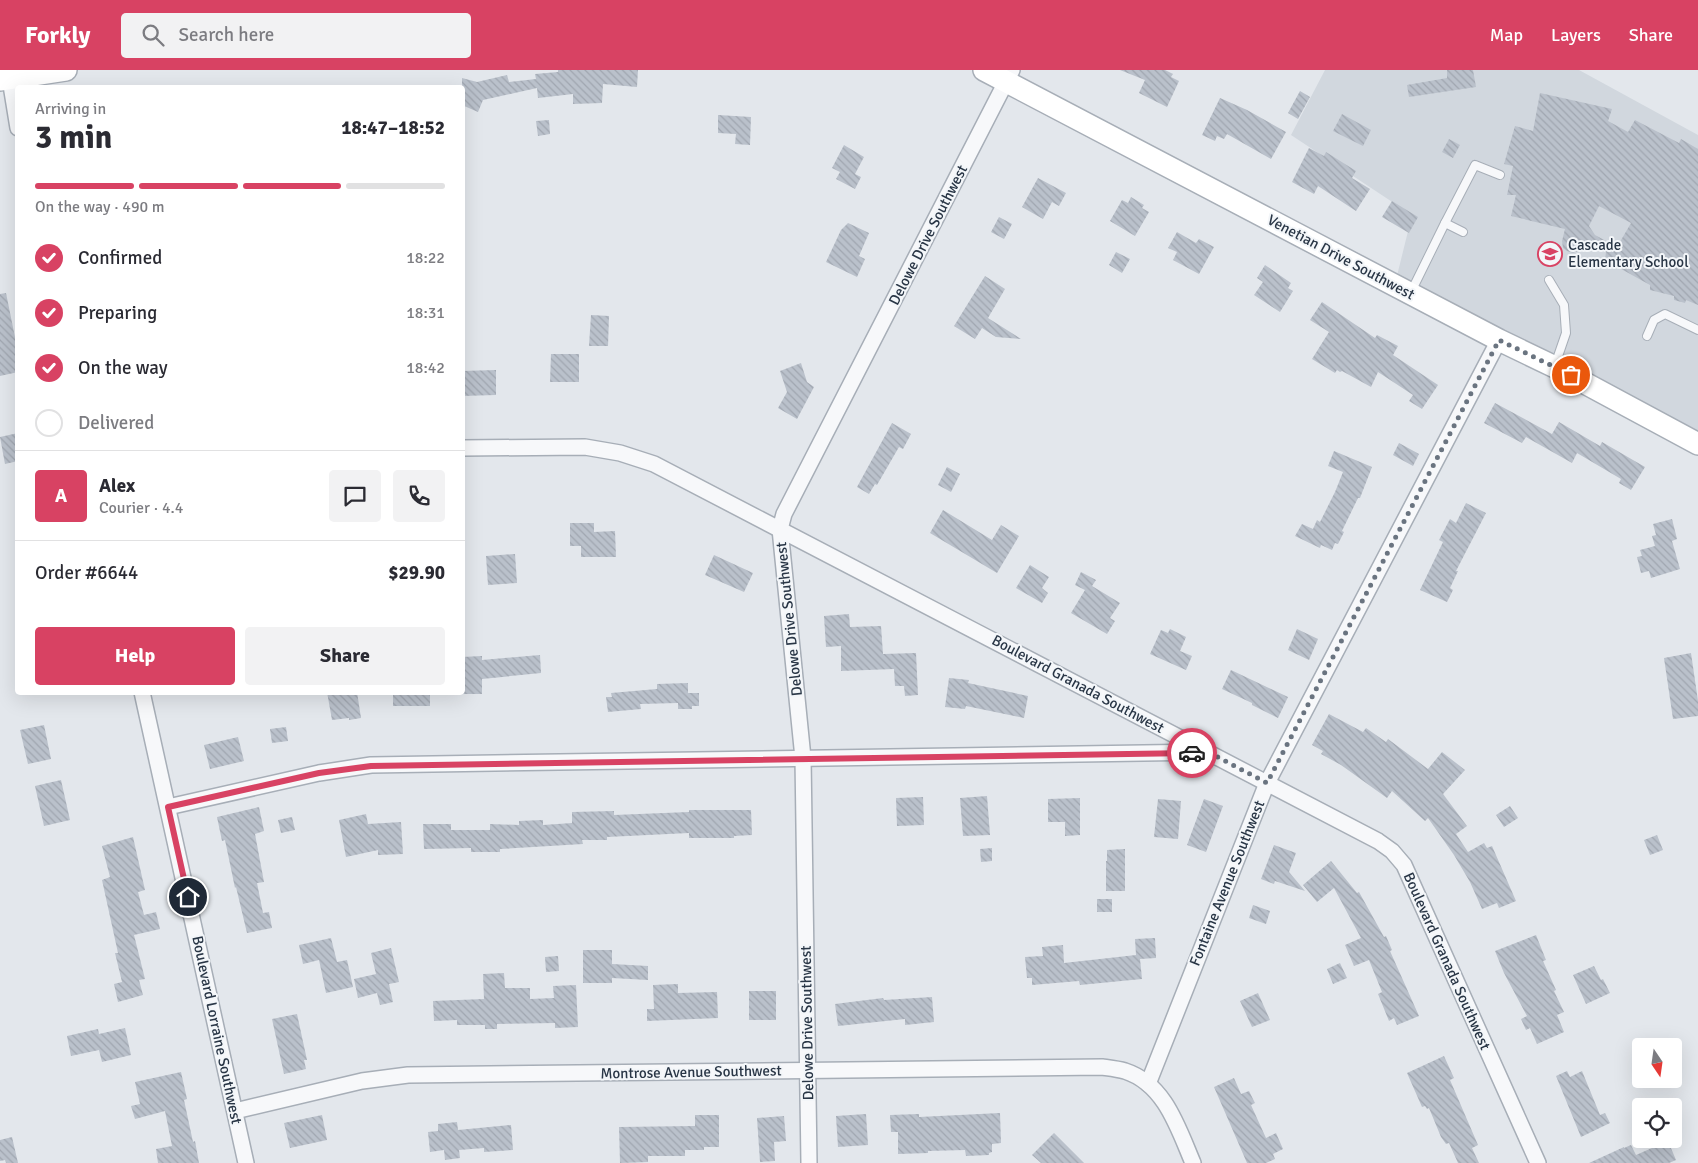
<!DOCTYPE html>
<html lang="en">
<head>
<meta charset="utf-8">
<style>
  :root { --surface:#fff; --page:#f2f2f3; --text:#2b2b33; --muted:#7c7c81; --line:#e1e1e2; --accent:#d84263 }
  body { margin:0; font-family:Signika,sans-serif; background:var(--page); color:var(--text); height:100vh; display:flex; flex-direction:column; font-size:19px; white-space:nowrap }
  * { box-sizing:border-box; margin:0 }
  p { font-size:16px; color:var(--muted) }
  .icon { flex:none; width:28px; height:28px; fill:none; stroke:currentColor; stroke-width:2; stroke-linecap:round; stroke-linejoin:round }
  .map { position:relative; flex:1; overflow:hidden }
  .details { position:absolute; left:15px; top:15px; width:450px; height:610px; display:flex; flex-direction:column; background:var(--surface); border-radius:5px; box-shadow:0 5px 20px #0002 }
  .details>* { flex:none }
  .needle { width:32px; rotate:167deg }
  .buttons { position:absolute; left:1632px; top:968px; display:grid; gap:10px }
  .buttons a { display:grid; place-items:center; width:50px; height:50px; border-radius:5px; background:var(--surface); box-shadow:0 5px 20px #0002; font-size:25px }
  .pin { position:absolute; display:grid; place-items:center; width:42px; height:42px; color:#fff; margin:-21px; border:2px solid #fff; border-radius:50%; box-shadow:0 1px 5px #0007 }
  .courier { position:absolute; display:grid; place-items:center; width:50px; height:50px; margin:-25px; border:4px solid #d84263; border-radius:50%; background:#fff; color:#222; box-shadow:0 1px 6px #0007 }
  .summary em { font-style:normal; font-weight:800 }
  .summary div { display:flex; flex-direction:column-reverse }
  .summary { display:flex; align-items:center; justify-content:space-between; height:85px; padding:0 20px }
  h1 { font-size:32px; font-weight:800; line-height:38px }
  .bar { display:grid; grid-template-columns:repeat(4,1fr); gap:8px 5px; align-content:center; height:60px; padding:0 20px }
  .bar i { height:6px; border-radius:4px; background:var(--line) }
  .bar .selected { background:var(--accent) }
  .bar p { grid-column:span 4 }
  .line { display:flex; align-items:center; gap:12px; padding:0 20px; border-top:1px solid var(--line) }
  .line div { flex:1 }
  .round { display:grid; place-items:center; flex:none; width:52px; height:52px; border-radius:5px; background:var(--page) }
  ol { padding:0 20px; list-style:none }
  li { display:flex; align-items:center; gap:15px; height:55px }
  li p { margin-inline-start:auto }
  li .icon { padding:5px; border-radius:50%; background:var(--accent); color:#fff; stroke-width:4 }
  li:last-child { color:var(--muted) }
  li i { width:28px; height:28px; border:2px solid var(--line); border-radius:50% }
  .action { display:flex; gap:10px; margin-top:auto; padding:10px 20px }
  .action a { flex:1; height:58px; border-radius:5px; background:var(--accent); color:#fff; font-size:20px; font-weight:800; line-height:58px; text-align:center }
  .action a+a { background:var(--page); color:var(--text) }
  header { display:flex; align-items:center; gap:30px; box-sizing:border-box; height:70px; padding:0 25px; background:var(--accent); color:#fff }
  header strong { font-size:24px }
  nav { display:flex; gap:28px; margin-inline-start:auto; font-size:18px }
  .search { width:350px; height:45px; background:var(--page); display:flex; align-items:center; gap:12px; box-sizing:border-box; padding:0 18px; border-radius:5px; color:var(--muted); font-size:19px }
  .map>svg:first-child { display:block }
</style>
</head>
<body>
<header>
<strong>Forkly</strong>
<div class="search"><svg class="icon" aria-label="search" viewBox="0 0 24 24"><circle cx="10" cy="10" r="6"/><path d="M15 15l6 6"/></svg>Search here</div>
<nav><a>Map</a><a>Layers</a><a>Share</a></nav>
</header>
<div class="map">
<svg width="1698" height="1093" viewBox="0 0 1698 1093">
  <defs>
    <pattern id="building-back-hatch" width="6" height="6" patternUnits="userSpaceOnUse" patternTransform="scale(1.25)"><rect width="6" height="6" fill="#bac1cb"/><path d="M-1 5l2 2M0 0l6 6M5-1l2 2" fill="none" stroke="#a0a6b0"/></pattern>
  </defs>
  <rect width="100%" height="100%" fill="#e3e7ec"/>
  <path fill="#d1d7de" d="M 1325,0 L 1579,0 L 1698,65 L 1698,377 L 1393,222 L 1412,145 L 1291,65 Z"/>
  <g fill="url(#building-back-hatch)" fill-rule="evenodd">
    <path d="M 558,0 L 638,0 L 637,17 L 603,14 L 602,33 L 573,34 L 573,24 L 538,28 L 537,18 L 483,30 L 478,42 L 462,35 L 462,8 L 477,12 L 507,5 L 509,12 L 536,9 L 535,4 L 558,2 Z"/>
    <path d="M 1120,0 L 1165,0 L 1173,4 L 1171,7 L 1179,11 L 1167,37 L 1139,23 L 1145,10 Z"/>
    <path d="M 1447,0 L 1473,0 L 1476,17 L 1409,27 L 1407,15 L 1447,8 Z"/>
    <path d="M 1300,21 L 1310,27 L 1298,49 L 1288,43 Z"/>
    <path d="M 1540,23 L 1612,39 L 1608,51 L 1628,62 L 1635,50 L 1679,73 L 1681,69 L 1698,79 L 1698,235 L 1686,230 L 1685,233 L 1674,230 L 1674,226 L 1650,220 L 1650,215 L 1605,190 L 1606,182 L 1580,177 L 1578,181 L 1573,183 L 1567,181 L 1563,178 L 1562,171 L 1565,159 L 1511,146 L 1516,125 L 1507,125 L 1513,96 L 1504,94 L 1515,56 L 1533,61 ZM 1599,136 L 1631,153 L 1617,177 L 1595,165 L 1589,156 Z"/>
    <path d="M 1220,28 L 1247,40 L 1286,62 L 1271,89 L 1227,64 L 1224,69 L 1217,66 L 1215,71 L 1202,65 Z"/>
    <path d="M 1342,44 L 1371,60 L 1363,76 L 1333,61 Z"/>
    <path d="M 718,45 L 751,47 L 750,75 L 735,74 L 736,64 L 718,63 Z"/>
    <path d="M 549,50 L 550,64 L 538,66 L 536,51 Z"/>
    <path d="M 1449,69 L 1460,75 L 1453,88 L 1442,82 Z"/>
    <path d="M 844,75 L 864,87 L 855,104 L 861,107 L 855,119 L 836,109 L 840,102 L 832,98 Z"/>
    <path d="M 1309,78 L 1324,86 L 1326,82 L 1356,101 L 1352,108 L 1370,119 L 1356,141 L 1318,116 L 1314,124 L 1292,112 Z"/>
    <path d="M 1038,108 L 1066,123 L 1059,136 L 1052,132 L 1043,149 L 1022,137 Z"/>
    <path d="M 1131,127 L 1144,135 L 1142,138 L 1149,142 L 1135,166 L 1110,151 L 1122,130 L 1128,133 Z"/>
    <path d="M 1392,131 L 1418,147 L 1409,163 L 1382,147 Z"/>
    <path d="M 999,147 L 1012,154 L 1004,169 L 991,162 Z"/>
    <path d="M 848,153 L 869,163 L 859,186 L 865,189 L 857,207 L 826,192 L 841,160 Z"/>
    <path d="M 1177,162 L 1196,173 L 1199,169 L 1214,177 L 1199,204 L 1173,190 L 1177,182 L 1168,178 Z"/>
    <path d="M 1116,182 L 1130,189 L 1122,203 L 1109,195 Z"/>
    <path d="M 1265,195 L 1291,213 L 1288,218 L 1293,221 L 1280,242 L 1254,225 L 1263,212 L 1257,208 Z"/>
    <path d="M 985,206 L 1005,219 L 988,248 L 1021,269 L 996,267 L 982,258 L 975,269 L 954,256 Z"/>
    <path d="M 6,223 L 18,282 L 18,302 L 0,306 L 0,224 Z"/>
    <path d="M 1322,232 L 1375,268 L 1377,265 L 1398,276 L 1393,285 L 1438,315 L 1422,339 L 1409,331 L 1413,325 L 1378,302 L 1371,317 L 1342,301 L 1340,302 L 1337,300 L 1335,303 L 1312,289 L 1329,262 L 1310,250 Z"/>
    <path d="M 591,245 L 609,246 L 608,276 L 589,276 Z"/>
    <path d="M 551,284 L 579,284 L 579,312 L 550,312 Z"/>
    <path d="M 801,293 L 807,312 L 814,317 L 797,349 L 778,338 L 787,322 L 780,301 Z"/>
    <path d="M 496,300 L 496,325 L 462,326 L 462,301 Z"/>
    <path d="M 1495,333 L 1552,364 L 1559,352 L 1600,376 L 1602,372 L 1645,397 L 1631,420 L 1619,413 L 1621,409 L 1577,383 L 1572,393 L 1526,367 L 1522,373 L 1484,353 Z"/>
    <path d="M 892,353 L 911,364 L 903,379 L 899,377 L 877,415 L 875,414 L 869,424 L 857,417 Z"/>
    <path d="M 18,363 L 18,391 L 5,394 L 0,367 Z"/>
    <path d="M 1399,373 L 1419,384 L 1413,396 L 1393,385 Z"/>
    <path d="M 1334,381 L 1372,397 L 1360,428 L 1358,428 L 1342,461 L 1344,462 L 1338,474 L 1335,473 L 1332,480 L 1321,475 L 1320,478 L 1295,466 L 1302,454 L 1313,459 L 1317,450 L 1320,452 L 1335,422 L 1343,402 L 1328,396 Z"/>
    <path d="M 947,397 L 960,404 L 951,422 L 938,415 Z"/>
    <path d="M 1466,433 L 1486,443 L 1456,501 L 1458,501 L 1450,518 L 1453,520 L 1447,532 L 1420,520 L 1443,472 L 1439,470 L 1450,449 L 1456,453 Z"/>
    <path d="M 943,440 L 992,470 L 1001,455 L 1019,466 L 997,503 L 930,463 Z"/>
    <path d="M 1672,449 L 1677,469 L 1672,471 L 1680,499 L 1651,508 L 1649,501 L 1641,503 L 1637,487 L 1642,486 L 1640,480 L 1655,476 L 1652,466 L 1656,465 L 1653,454 Z"/>
    <path d="M 570,453 L 594,453 L 594,462 L 615,461 L 616,487 L 581,487 L 581,476 L 570,476 Z"/>
    <path d="M 515,484 L 517,513 L 488,515 L 486,486 Z"/>
    <path d="M 714,485 L 753,503 L 744,522 L 705,505 Z"/>
    <path d="M 1030,495 L 1049,507 L 1042,518 L 1048,523 L 1042,533 L 1016,518 Z"/>
    <path d="M 1081,502 L 1096,510 L 1092,516 L 1120,533 L 1110,548 L 1115,551 L 1107,564 L 1071,543 L 1085,520 L 1075,515 Z"/>
    <path d="M 849,544 L 850,557 L 881,556 L 883,584 L 916,583 L 918,625 L 905,626 L 904,616 L 895,616 L 894,599 L 841,601 L 841,576 L 826,577 L 824,546 Z"/>
    <path d="M 1170,559 L 1186,567 L 1180,581 L 1192,586 L 1186,600 L 1150,584 L 1161,560 L 1168,563 Z"/>
    <path d="M 1297,559 L 1318,569 L 1309,590 L 1288,580 Z"/>
    <path d="M 1691,583 L 1698,631 L 1698,646 L 1673,649 L 1664,588 Z"/>
    <path d="M 540,585 L 541,603 L 482,609 L 482,624 L 462,624 L 462,587 L 482,586 L 482,590 Z"/>
    <path d="M 1231,600 L 1288,627 L 1278,648 L 1252,635 L 1252,633 L 1222,619 Z"/>
    <path d="M 949,608 L 969,610 L 968,613 L 1028,626 L 1024,648 L 966,636 L 965,639 L 945,637 Z"/>
    <path d="M 688,613 L 688,623 L 699,623 L 699,636 L 692,636 L 692,639 L 678,639 L 678,633 L 640,634 L 641,639 L 608,642 L 606,627 L 612,627 L 611,623 L 657,619 L 657,614 Z"/>
    <path d="M 327,622 L 357,622 L 361,648 L 349,650 L 349,648 L 332,650 Z"/>
    <rect x="393" y="622" width="37" height="14"/>
    <path d="M 1329,644 L 1363,662 L 1366,658 L 1386,672 L 1388,669 L 1428,699 L 1442,682 L 1465,700 L 1443,724 L 1467,756 L 1456,764 L 1468,782 L 1484,773 L 1487,778 L 1492,776 L 1516,831 L 1499,838 L 1497,833 L 1482,839 L 1470,812 L 1454,785 L 1428,748 L 1425,751 L 1392,721 L 1387,728 L 1341,695 L 1321,684 L 1323,681 L 1312,675 Z"/>
    <path d="M 44,655 L 51,689 L 28,694 L 20,660 Z"/>
    <path d="M 286,657 L 288,671 L 272,673 L 270,659 Z"/>
    <path d="M 238,667 L 244,691 L 210,699 L 204,675 Z"/>
    <path d="M 61,710 L 70,750 L 44,756 L 35,716 Z"/>
    <path d="M 987,726 L 990,765 L 963,766 L 960,728 Z"/>
    <path d="M 923,727 L 924,755 L 897,756 L 896,728 Z"/>
    <path d="M 1080,728 L 1080,765 L 1065,766 L 1065,752 L 1048,752 L 1048,729 Z"/>
    <path d="M 1158,729 L 1181,731 L 1178,769 L 1154,767 Z"/>
    <path d="M 1204,729 L 1223,736 L 1206,782 L 1187,775 Z"/>
    <path d="M 1510,736 L 1518,748 L 1504,757 L 1496,745 Z"/>
    <path d="M 259,737 L 264,761 L 255,764 L 264,812 L 257,813 L 263,843 L 269,842 L 272,858 L 247,863 L 236,817 L 235,818 L 225,770 L 222,771 L 217,747 Z"/>
    <path d="M 689,740 L 751,740 L 752,765 L 734,766 L 734,768 L 689,768 L 689,763 L 607,767 L 607,770 L 582,770 L 583,774 L 500,779 L 500,782 L 471,782 L 471,778 L 424,779 L 423,754 L 451,754 L 451,760 L 490,760 L 490,754 L 519,755 L 519,751 L 543,750 L 543,755 L 572,753 L 572,742 L 614,741 L 614,745 L 689,742 Z"/>
    <path d="M 366,744 L 368,754 L 401,752 L 403,784 L 378,785 L 378,780 L 346,787 L 339,750 Z"/>
    <path d="M 292,747 L 295,760 L 281,763 L 278,750 Z"/>
    <path d="M 1657,765 L 1663,780 L 1650,785 L 1644,770 Z"/>
    <path d="M 133,767 L 145,820 L 138,822 L 144,845 L 156,842 L 160,859 L 134,865 L 145,909 L 139,910 L 143,925 L 118,932 L 114,914 L 122,912 L 115,883 L 118,883 L 102,810 L 110,807 L 102,776 Z"/>
    <path d="M 1274,775 L 1296,783 L 1289,802 L 1305,821 L 1275,811 L 1274,814 L 1261,809 Z"/>
    <path d="M 992,778 L 992,791 L 981,792 L 980,779 Z"/>
    <path d="M 1125,779 L 1125,821 L 1106,821 L 1106,791 L 1107,791 L 1107,780 Z"/>
    <path d="M 1331,791 L 1357,823 L 1359,822 L 1384,867 L 1386,866 L 1392,880 L 1390,881 L 1419,946 L 1397,955 L 1394,948 L 1389,951 L 1378,924 L 1382,922 L 1369,890 L 1354,896 L 1345,875 L 1361,868 L 1334,818 L 1317,832 L 1303,815 Z"/>
    <rect x="1097" y="829" width="15" height="13"/>
    <path d="M 1253,835 L 1270,841 L 1266,854 L 1249,848 Z"/>
    <path d="M 1536,865 L 1546,890 L 1543,891 L 1556,920 L 1554,921 L 1564,942 L 1557,945 L 1564,962 L 1537,974 L 1530,958 L 1526,960 L 1521,949 L 1527,946 L 1504,903 L 1495,881 Z"/>
    <path d="M 331,868 L 337,892 L 347,890 L 353,917 L 326,923 L 319,890 L 303,894 L 299,875 Z"/>
    <path d="M 1155,868 L 1156,888 L 1140,889 L 1142,909 L 1080,915 L 1079,911 L 1032,915 L 1032,908 L 1027,908 L 1025,887 L 1043,886 L 1042,877 L 1063,875 L 1064,893 L 1136,885 L 1135,869 Z"/>
    <path d="M 391,878 L 399,912 L 389,914 L 393,932 L 380,935 L 377,923 L 358,928 L 354,909 L 376,904 L 371,883 Z"/>
    <path d="M 583,880 L 612,880 L 612,894 L 648,896 L 648,910 L 612,908 L 612,913 L 583,913 Z"/>
    <path d="M 558,886 L 559,901 L 546,902 L 545,887 Z"/>
    <path d="M 1340,893 L 1347,908 L 1333,914 L 1327,899 Z"/>
    <path d="M 1594,896 L 1601,910 L 1603,909 L 1610,923 L 1586,934 L 1573,905 Z"/>
    <path d="M 504,903 L 505,918 L 530,918 L 530,929 L 554,928 L 553,916 L 576,915 L 578,957 L 555,958 L 555,953 L 497,954 L 497,959 L 485,959 L 485,955 L 457,955 L 457,950 L 434,951 L 433,931 L 484,929 L 483,904 Z"/>
    <path d="M 678,914 L 678,923 L 717,922 L 718,948 L 647,951 L 647,939 L 654,939 L 653,915 Z"/>
    <rect x="749" y="921" width="27" height="29"/>
    <path d="M 1258,923 L 1270,950 L 1252,957 L 1240,931 Z"/>
    <path d="M 932,927 L 934,952 L 905,955 L 905,949 L 838,956 L 835,934 L 883,928 L 884,930 Z"/>
    <path d="M 297,944 L 307,990 L 304,990 L 306,999 L 284,1004 L 272,949 Z"/>
    <path d="M 125,958 L 131,985 L 102,992 L 99,980 L 71,986 L 67,966 L 98,959 L 99,964 Z"/>
    <path d="M 1444,986 L 1454,1008 L 1450,1010 L 1478,1075 L 1472,1078 L 1479,1093 L 1458,1093 L 1449,1073 L 1446,1074 L 1441,1067 L 1429,1038 L 1427,1039 L 1425,1036 L 1422,1037 L 1407,1003 Z"/>
    <path d="M 1567,1001 L 1570,1007 L 1582,1001 L 1600,1045 L 1605,1043 L 1610,1053 L 1581,1067 L 1556,1006 Z"/>
    <path d="M 181,1002 L 187,1029 L 184,1030 L 193,1072 L 195,1071 L 199,1093 L 158,1093 L 156,1079 L 172,1076 L 165,1041 L 135,1049 L 131,1036 L 140,1034 L 135,1012 Z"/>
    <path d="M 1234,1008 L 1241,1024 L 1249,1021 L 1255,1033 L 1251,1035 L 1266,1068 L 1276,1063 L 1283,1079 L 1273,1084 L 1275,1089 L 1266,1093 L 1247,1093 L 1214,1017 Z"/>
    <path d="M 1000,1043 L 1001,1073 L 992,1074 L 992,1082 L 989,1083 L 989,1085 L 966,1086 L 965,1080 L 928,1081 L 928,1083 L 898,1084 L 898,1062 L 891,1062 L 890,1045 L 919,1044 L 919,1047 Z"/>
    <path d="M 866,1044 L 868,1075 L 838,1077 L 836,1046 Z"/>
    <path d="M 322,1045 L 327,1070 L 290,1078 L 284,1053 Z"/>
    <path d="M 695,1045 L 719,1045 L 719,1077 L 704,1077 L 704,1080 L 685,1080 L 685,1086 L 648,1086 L 648,1092 L 620,1093 L 619,1057 L 695,1056 Z"/>
    <path d="M 784,1046 L 786,1071 L 774,1072 L 775,1091 L 760,1092 L 757,1048 Z"/>
    <path d="M 457,1052 L 458,1060 L 511,1055 L 513,1080 L 484,1082 L 484,1078 L 459,1080 L 460,1088 L 445,1090 L 444,1080 L 430,1082 L 428,1062 L 438,1061 L 438,1054 Z"/>
    <path d="M 1054,1063 L 1084,1093 L 1041,1093 L 1032,1085 Z"/>
    <path d="M 12,1067 L 18,1093 L 6,1093 L 5,1090 L 0,1091 L 0,1070 Z"/>
    <path d="M 1668,1071 L 1676,1090 L 1669,1093 L 1589,1093 L 1624,1077 L 1624,1078 L 1631,1075 L 1636,1085 Z"/>
  </g>
  <g fill="none" stroke-linecap="round" stroke-linejoin="round">
    <defs>
      <g id="lane">
        <path d="M 1445,153 L 1475,95 L 1500,105"/>
        <path d="M 1549,210 L 1564,235 L 1566,263 L 1555,295"/>
        <path d="M 1411,222 L 1445,153 L 1463,162"/>
        <path d="M 1647,266 L 1654,250 L 1665,244 L 1698,260"/>
      </g>
      <g id="street">
        <path d="M 10,9 L 18,58"/>
        <path d="M 462,378 L 585,377 L 620,383 L 654,394 L 1378,771 L 1392,781 L 1404,795 L 1538,1093"/>
        <path d="M 142,622 L 246,1093"/>
        <path d="M 168,737 L 319,703 L 371,695 L 1207,682"/>
        <path d="M 1148,1014 L 1267,713 L 1499,270"/>
        <path d="M 235,1041 L 362,1011 L 408,1005 L 1102,997 C 1109,998 1118,999 1125,1001 C 1165,1014 1178,1058 1193,1093"/>
        <path d="M 809,1093 L 803,688 L 780,459 L 784,444 L 1012,0"/>
      </g>
      <g id="secondary">
        <path d="M 984,0 L 1499,270 L 1555,297 L 1698,374"/>
        <path d="M 0,10 L 66,0"/>
      </g>
    </defs>
    <use href="#lane" stroke="#a7aeb7" stroke-width="10"/>
    <use href="#street" stroke="#a7aeb7" stroke-width="18"/>
    <use href="#secondary" stroke="#a7aeb7" stroke-width="24"/>
    <use href="#lane" stroke="#f7f8fa" stroke-width="8"/>
    <use href="#street" stroke="#f7f8fa" stroke-width="15"/>
    <use href="#secondary" stroke="#fff" stroke-width="21"/>
  </g>
  <g fill="none" stroke-linecap="round" stroke-linejoin="round">
    <path stroke="#6a7480" stroke-width="5" stroke-dasharray="0 9" d="M 1192,683 L 1208,682 L 1267,713 L 1499,270 L 1571,305"/>
    <path stroke="#d84263" stroke-width="6" d="M 188,827 L 168,737 L 319,703 L 371,696 L 1192,683"/>
  </g>
  <defs>
    <symbol id="school-ring" viewBox="-11 -11 22 22"><circle r="9.5" fill="#f3f6f9" stroke="#d84263" stroke-width="1.5"/><path d="M0-5L7-2L0 1L-7-2ZM-4 1L0 2.5L4 1V4Q0 6-4 4Z" fill="#d84263"/></symbol>
  </defs>
  <g fill-rule="evenodd">
    <use href="#school-ring" x="1536" y="170" width="28" height="28"/>
  </g>
  <g text-anchor="middle" dominant-baseline="central" stroke-width="4" stroke-linejoin="round" paint-order="stroke">
    <g font-size="15" fill="#293646" stroke="#f3f6f9">
      <text transform="translate(928 165) rotate(-63)">Delowe Drive Southwest</text>
      <text transform="translate(1341 187) rotate(28)">Venetian Drive Southwest</text>
      <text transform="translate(789 549) rotate(-96)">Delowe Drive Southwest</text>
      <text transform="translate(1078 614) rotate(28)">Boulevard Granada Southwest</text>
      <text transform="translate(1227 813) rotate(-68)">Fontaine Avenue Southwest</text>
      <text transform="translate(1447 891) rotate(66)">Boulevard Granada Southwest</text>
      <text transform="translate(807 953) rotate(-91)">Delowe Drive Southwest</text>
      <text transform="translate(217 960) rotate(78)">Boulevard Lorraine Southwest</text>
      <text transform="translate(691 1002) rotate(-1)">Montrose Avenue Southwest</text>
    </g>
    <g font-size="15" fill="#293646" stroke="#f3f6f9" text-anchor="start">
      <text x="1568" y="175">Cascade<tspan x="1568" dy="17">Elementary School</tspan></text>
    </g>
  </g>
</svg>
<div class="buttons">
<a><svg class="needle" viewBox="-14 -14 28 28"><path d="M0-13l5 13h-10z" fill="#e53935"/><path d="M0 13l5-13h-10z" fill="#7c7c81"/></svg></a>
<a><svg class="icon" aria-label="locate" viewBox="0 0 24 24"><circle cx="12" cy="12" r="6"/><path d="M12 2v4M12 18v4M2 12h4M18 12h4"/></svg></a>
</div>
<div class="pin" style="left:1571px;top:305px;background:#ea580c"><svg class="icon" aria-label="bag" viewBox="0 0 24 24"><path d="M5 8h14l-1 12H6zM9 8a3 3 0 0 1 6 0"/></svg></div>
<div class="pin" style="left:188px;top:827px;background:#1f2937"><svg class="icon" aria-label="home" viewBox="0 0 24 24"><path d="M3 11l9-7 9 7M6 9v11h12V9"/></svg></div>
<div class="courier" style="left:1192px;top:683px"><svg class="icon" aria-label="car" viewBox="0 0 24 24"><path d="M5 17H2v-5l4-1 3-4h7l3 4 3 1v5h-3M9 17h6M6 11h13"/><circle cx="7" cy="17" r="2"/><circle cx="17" cy="17" r="2"/></svg></div>
<section class="details">
<div class="summary"><div><h1>3 min</h1><p>Arriving in</p></div><em>18:47–18:52</em></div>
<div class="bar"><i class="selected"></i><i class="selected"></i><i class="selected"></i><i></i><p>On the way · 490 m</p></div>
<ol>
<li><svg class="icon" aria-label="check" viewBox="0 0 24 24"><path d="M5 12l5 5 9-10"/></svg>Confirmed<p>18:22</p></li>
<li><svg class="icon" aria-label="check" viewBox="0 0 24 24"><path d="M5 12l5 5 9-10"/></svg>Preparing<p>18:31</p></li>
<li><svg class="icon" aria-label="check" viewBox="0 0 24 24"><path d="M5 12l5 5 9-10"/></svg>On the way<p>18:42</p></li>
<li><i></i>Delivered</li>
</ol>
<div class="line" style="height:90px"><b class="round" style="background:var(--accent);color:#fff">A</b><div><b>Alex</b><p>Courier · 4.4</p></div><a class="round"><svg class="icon" aria-label="chat" viewBox="0 0 24 24"><path d="M4 5h16v11H9l-5 4z"/></svg></a><a class="round"><svg class="icon" aria-label="phone" viewBox="0 0 24 24"><path d="M5 4h4l2 5-3 2q2 4 5 5l2-3 5 2v4C11 20 4 13 5 4z"/></svg></a></div>
<div class="line" style="height:65px"><div>Order #6644</div><b>$29.90</b></div>
<div class="action"><a>Help</a><a>Share</a></div>
</section>
</div>
</body>
</html>
